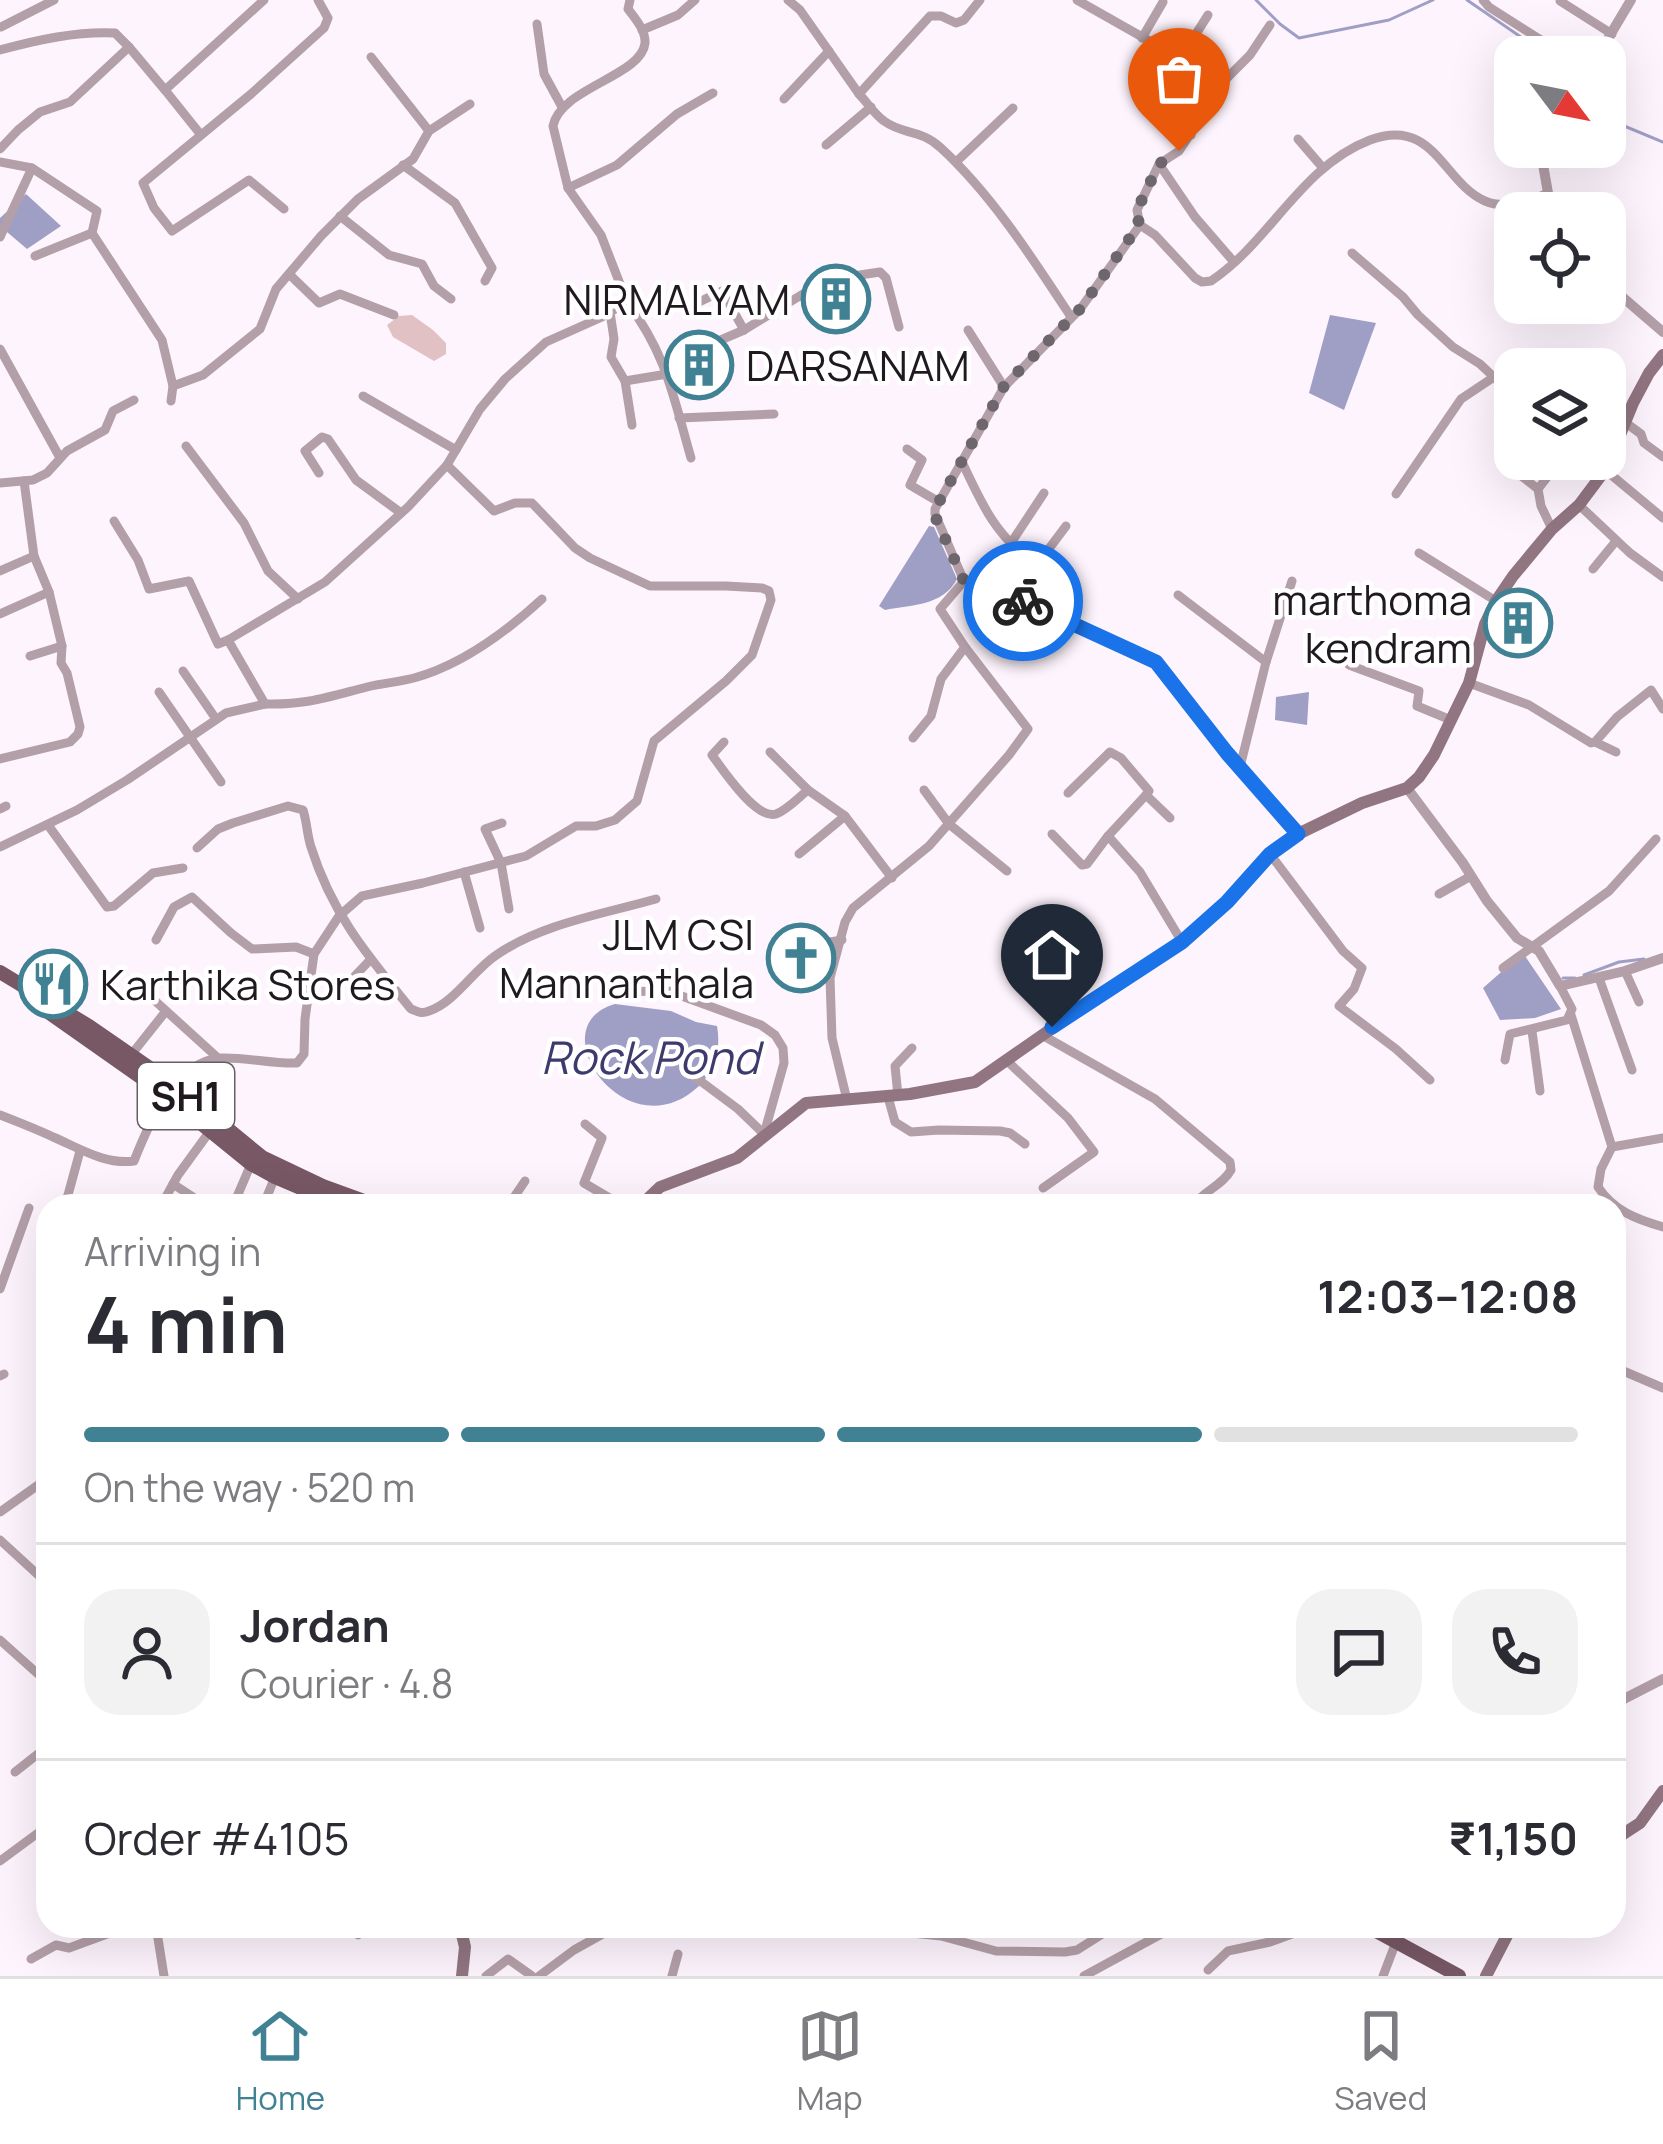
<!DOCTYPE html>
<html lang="en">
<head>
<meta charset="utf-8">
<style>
  :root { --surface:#fff; --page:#f2f2f3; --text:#2b2b33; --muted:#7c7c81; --line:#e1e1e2; --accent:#408194 }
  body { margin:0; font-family:Manrope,sans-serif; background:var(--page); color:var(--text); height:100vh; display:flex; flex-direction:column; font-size:45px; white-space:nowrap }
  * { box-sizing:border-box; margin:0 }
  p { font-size:39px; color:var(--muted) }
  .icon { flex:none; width:66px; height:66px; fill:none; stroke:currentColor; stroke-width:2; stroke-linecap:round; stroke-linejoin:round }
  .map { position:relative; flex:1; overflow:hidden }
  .side { position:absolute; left:36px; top:1194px; width:1590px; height:744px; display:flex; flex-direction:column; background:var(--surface); border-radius:36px; box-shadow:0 12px 48px #0002 }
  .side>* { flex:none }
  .needle { width:78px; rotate:122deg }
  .tools { position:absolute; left:1494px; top:36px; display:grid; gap:24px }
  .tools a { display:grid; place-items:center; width:132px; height:132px; border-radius:24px; background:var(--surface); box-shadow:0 12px 48px #0002; font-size:60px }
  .pin { position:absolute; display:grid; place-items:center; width:102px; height:102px; color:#fff; margin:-123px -51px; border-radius:50% 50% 50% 0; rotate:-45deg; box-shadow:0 0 12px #0007 }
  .pin .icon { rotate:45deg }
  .courier { position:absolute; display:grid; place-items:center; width:120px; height:120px; margin:-60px; border:9px solid #1a73e8; border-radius:50%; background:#fff; color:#222; box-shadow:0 3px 15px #0007 }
  .overview em { font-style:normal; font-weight:700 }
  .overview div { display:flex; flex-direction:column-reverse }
  .overview { display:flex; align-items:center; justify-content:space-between; height:204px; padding:0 48px }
  h1 { font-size:78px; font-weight:700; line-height:90px }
  .bar { display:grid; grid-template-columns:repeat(4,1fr); gap:18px 12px; align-content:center; height:144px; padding:0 48px }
  .bar i { height:15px; border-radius:9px; background:var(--line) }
  .bar .selected { background:var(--accent) }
  .bar p { grid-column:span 4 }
  .line { display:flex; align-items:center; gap:30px; padding:0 48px; border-top:3px solid var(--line) }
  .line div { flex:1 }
  .round { display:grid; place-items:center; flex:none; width:126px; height:126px; border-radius:36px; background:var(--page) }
  .tab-bar { display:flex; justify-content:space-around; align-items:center; height:168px; border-top:3px solid var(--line); background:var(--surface); font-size:33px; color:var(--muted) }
  .tab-bar a { display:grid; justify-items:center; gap:6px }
  .tab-bar .selected { color:var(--accent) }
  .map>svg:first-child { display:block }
</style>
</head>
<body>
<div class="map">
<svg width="1663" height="1976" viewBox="0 0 1663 1976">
  <rect width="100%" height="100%" fill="#fef4fd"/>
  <path fill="#e1c1c3" d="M 412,315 L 433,330 L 446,343 L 446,354 L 434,361 L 393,337 L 387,325 L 399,316 Z"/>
  <g fill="#9f9fc5">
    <path d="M 26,194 L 61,226 L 27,249 L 0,226 L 0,218 Z"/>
    <path d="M 1330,315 L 1376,323 L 1344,410 L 1309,393 Z"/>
    <path d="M 929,526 L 934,527 L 957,579 C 943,606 911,605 885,610 L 879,606 Z"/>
    <path d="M 1309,692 L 1307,725 L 1275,720 L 1276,697 Z"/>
    <path d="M 1523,953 L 1561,1009 L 1535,1018 L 1500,1020 L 1483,988 Z"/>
    <path d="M 615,1004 L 671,1011 L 696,1022 L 717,1026 C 721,1048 716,1069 699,1086 C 627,1154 537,1026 615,1004 Z"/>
  </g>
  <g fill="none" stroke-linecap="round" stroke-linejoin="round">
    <g stroke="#9f9fc5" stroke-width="3">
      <path d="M 1256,0 L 1280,24 L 1299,38 L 1389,20 L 1433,0"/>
      <path d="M 1467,0 L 1550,57"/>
      <path d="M 1605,118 L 1663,142"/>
      <path d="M 1584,975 L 1619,962 L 1644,959"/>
      <path d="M 1563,978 L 1575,978"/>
    </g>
    <g stroke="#b39fa7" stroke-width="9">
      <path d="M 788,0 L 800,10 L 859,94 L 930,16 L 941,16 L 956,23 L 964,20 L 980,0"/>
      <path d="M 1077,0 L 1190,64 L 1180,83 L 1158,114 L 1160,120 L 1191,135"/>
      <path d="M 1483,0 L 1489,7 L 1552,47 L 1563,57"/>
      <path d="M 1560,1 L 1612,34"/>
      <path d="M 537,24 L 544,74 L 562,107"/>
      <path d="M 1,27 L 54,0"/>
      <path d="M 642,30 L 678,15 L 695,0"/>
      <path d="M 1142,38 L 1163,2"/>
      <path d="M 129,47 L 165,90 L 264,0"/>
      <path d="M 0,50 C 37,40 77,31 115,33 L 129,47 L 70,102 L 40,112 L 18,130 L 0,149"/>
      <path d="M 371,57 L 429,131"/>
      <path d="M 1180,59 L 1208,15"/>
      <path d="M 1505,77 L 1515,94"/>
      <path d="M 165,90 L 201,135"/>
      <path d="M 859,94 C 867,102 874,114 884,121 C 903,135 921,129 941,148 C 992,195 1033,259 1071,317"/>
      <path d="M 784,99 L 829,51"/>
      <path d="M 1605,124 L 1608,127"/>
      <path d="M 1298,139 L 1323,168"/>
      <path d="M 826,145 L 871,107"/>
      <path d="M 0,162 L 32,168 L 97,211 L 92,233"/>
      <path d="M 956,162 L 1013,108"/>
      <path d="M 1159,164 L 1195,217 L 1234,262"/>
      <path d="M 403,165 L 455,203 L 492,268 L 485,281"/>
      <path d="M 568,188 L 617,165 L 677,114 L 713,93"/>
      <path d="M 284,209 L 249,180 L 172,231 L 154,208 L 143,183 L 251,94 L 324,28 L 328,18 L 318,0"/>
      <path d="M 340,216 L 389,255 L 422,264 L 434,286 L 451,299"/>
      <path d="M 1140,225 L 1155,235 L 1195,278 L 1202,282 L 1211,281 C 1271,241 1300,167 1370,140 C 1434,116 1443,183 1485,201 C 1505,210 1530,201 1548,193"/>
      <path d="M 0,237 L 32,168"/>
      <path d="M 1352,253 L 1403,297 L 1418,315 L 1453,347 L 1480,364 L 1515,397"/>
      <path d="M 35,256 L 92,233 L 162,340 L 173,386"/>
      <path d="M 289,274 L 319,303 L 340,294 L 394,315"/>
      <path d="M 627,302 C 667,355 673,396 691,458"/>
      <path d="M 697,303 L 722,291 L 744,330"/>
      <path d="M 610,312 L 614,339 L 611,357 L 625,381 L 632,425"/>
      <path d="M 968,330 L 1004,387"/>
      <path d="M 0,349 L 59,456"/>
      <path d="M 665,364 L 744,330 L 816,286 L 833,279 L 880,272 L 886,278 L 899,327"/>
      <path d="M 625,381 L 667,374"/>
      <path d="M 363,396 L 456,450"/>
      <path d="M 171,401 L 173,386 L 203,375 L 260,329 L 276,289 L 321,236 L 358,199 L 413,159 L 429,131 L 470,104"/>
      <path d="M 679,418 L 774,414"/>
      <path d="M 1626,423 L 1641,434 L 1644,443 L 1663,457"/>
      <path d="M 186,446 L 244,523 L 268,571 L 298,599"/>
      <path d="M 907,449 L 922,460 L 910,485 L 939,502"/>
      <path d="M 1592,459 L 1663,518"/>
      <path d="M 962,462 C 983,507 995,534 1036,566 L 1066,526"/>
      <path d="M 1511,468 L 1538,489 L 1541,506 L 1552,529"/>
      <path d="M 319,473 L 305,451 L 322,437 L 328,439 L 356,480 L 401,513"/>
      <path d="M 0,483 L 33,480 L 47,473 L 67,451 L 105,430 L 113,411 L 134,400"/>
      <path d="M 1538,489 L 1561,459"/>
      <path d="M 1396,494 L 1461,399 L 1494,377"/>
      <path d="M 1579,505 L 1630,553 L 1663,577"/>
      <path d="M 114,521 L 138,560 L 149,589 L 189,581 L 218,644 L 228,640"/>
      <path d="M 1009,546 L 1044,493"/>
      <path d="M 1419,553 L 1496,601"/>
      <path d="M 1593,569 L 1616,541"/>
      <path d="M 0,571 L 34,556"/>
      <path d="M 964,581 L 935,514 L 935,509 L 1004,387 L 1081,308 L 1140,225 L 1137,210 L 1159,164 L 1179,151 L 1227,78 L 1250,55 L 1270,25"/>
      <path d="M 964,581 L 1041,607 L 1156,662 L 1227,753 L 1298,834"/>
      <path d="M 1178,595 L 1266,662"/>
      <path d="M 542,599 C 506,632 462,665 414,678 C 399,682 383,683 367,687 C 328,697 307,705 265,704 L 228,640 L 325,582 L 408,507 L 447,465 L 480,409 L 505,379 L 546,342 L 602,317 L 627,302 L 601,235 L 568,188 L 553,126 C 560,88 642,76 645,43 C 646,31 635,18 628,9 L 630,0"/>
      <path d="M 0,614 L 49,592"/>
      <path d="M 30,656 L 62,646"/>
      <path d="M 1349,665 L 1419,691 L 1417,706 L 1451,720"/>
      <path d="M 183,671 L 216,719"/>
      <path d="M 1469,683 L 1529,705 L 1591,743 L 1595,742 L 1617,717 L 1651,690 L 1663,709"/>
      <path d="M 159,692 L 221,782"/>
      <path d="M 913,738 L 931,716 L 941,679 L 965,647"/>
      <path d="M 724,742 L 712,755 C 723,770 756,820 776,814 C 787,810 799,797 808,790"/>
      <path d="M 1595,742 L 1616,752"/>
      <path d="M 770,752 L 808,790 L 845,816 L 892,878"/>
      <path d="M 0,759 L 70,742 L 78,734 L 80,727 L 67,673 L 61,663 L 62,646 L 49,592 L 34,556 L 24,481"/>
      <path d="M 1240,767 L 1266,662 L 1292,581"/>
      <path d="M 924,790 L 949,824 L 1007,871"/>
      <path d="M 1068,793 L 1110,752 L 1121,758 L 1149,791 L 1146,795"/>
      <path d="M 0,809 L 6,806"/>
      <path d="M 502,823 L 485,829 L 501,863 L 509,909"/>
      <path d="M 48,825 L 107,907 L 114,906 L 153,873 L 183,868"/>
      <path d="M 1052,834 L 1082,865 L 1087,864 L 1108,836 L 1146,795 L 1170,818"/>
      <path d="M 1108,836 L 1140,872 L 1182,942"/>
      <path d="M 0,847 L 77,810 L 127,780 L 226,713 L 265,704"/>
      <path d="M 197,848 L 218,829 L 233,823 L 288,806 L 303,810 C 307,822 307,835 311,847 C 332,914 368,956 411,1009 C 419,1012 421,1014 429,1011 C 455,1002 473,971 495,956 C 540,924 603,914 656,899"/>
      <path d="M 799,854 L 845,816"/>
      <path d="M 1270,854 L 1343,951 L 1362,968 L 1354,989 L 1339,1006 L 1396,1049 L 1430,1080"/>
      <path d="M 464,872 L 480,928"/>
      <path d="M 1439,894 L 1471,876"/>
      <path d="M 156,940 L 174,907 L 192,897 L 231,933 L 252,949 L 296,947 L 314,954"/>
      <path d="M 783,950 L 842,940"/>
      <path d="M 1503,968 L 1609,891 L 1656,839"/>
      <path d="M 1625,971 L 1639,1002"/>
      <path d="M 1599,978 L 1632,1070"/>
      <path d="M 131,979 L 218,1058"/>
      <path d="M 351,980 L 371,959"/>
      <path d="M 602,992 L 668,991 L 761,1025 L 775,1035 L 783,1048 L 784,1063 L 764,1134 L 738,1109 L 695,1077"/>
      <path d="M 1571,1015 L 1612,1147 L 1601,1169 L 1598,1187 C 1614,1211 1636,1219 1663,1227"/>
      <path d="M 1532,1031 L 1540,1091"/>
      <path d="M 1042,1035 L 1155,1099 L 1230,1162 L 1231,1170 C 1222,1186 1203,1191 1193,1206"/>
      <path d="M 131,1055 L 166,1011"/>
      <path d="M 1006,1060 L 1068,1118 L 1094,1152 L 1043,1188"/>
      <path d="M 1505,1060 L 1510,1034 L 1567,1020 L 1572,1009 L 1560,986"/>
      <path d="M 898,1096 L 895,1066 L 912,1048"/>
      <path d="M 888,1097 L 895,1122 L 911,1132 L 939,1130 L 1000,1131 L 1010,1133 L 1025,1144"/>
      <path d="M 847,1100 L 832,1038 L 830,978 L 845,922 L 853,908 L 929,846 L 1009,755 L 1028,729 L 965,647 L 940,609 L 964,581"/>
      <path d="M 0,1115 C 18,1122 36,1129 53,1137 C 79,1148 105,1165 134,1161 C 149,1123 175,1061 221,1058 C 246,1057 272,1064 297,1063 L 304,1054 L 305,1019 L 314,954 L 339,916 L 362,896 L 423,883 L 526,856 L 576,826 L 596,826 L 615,820 L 637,801 L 654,741 L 726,681 L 752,655 L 771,600 L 769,591 L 762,588 L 726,586 L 650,586 L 590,558 L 575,548 L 532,503 L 515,503 L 494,511 L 447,465"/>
      <path d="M 585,1124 L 602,1138 L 584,1183 L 623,1206"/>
      <path d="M 1612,1147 L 1663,1138"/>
      <path d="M 173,1184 L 199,1201"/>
      <path d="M 65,1206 L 80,1151"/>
      <path d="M 161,1206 L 178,1175 L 210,1131"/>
      <path d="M 233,1206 L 251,1164"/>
      <path d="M 263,1206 L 275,1177"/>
      <path d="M 508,1206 L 525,1181"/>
      <path d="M 0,1289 L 29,1208"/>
      <path d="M 1614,1367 L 1663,1388"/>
      <path d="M 0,1376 L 4,1374"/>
      <path d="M 0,1512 L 48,1478"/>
      <path d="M 0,1540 L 48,1584"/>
      <path d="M 0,1640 L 48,1683"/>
      <path d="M 15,1772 L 48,1746"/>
      <path d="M 0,1861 L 42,1830"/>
      <path d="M 46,1906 L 48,1905"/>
      <path d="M 156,1926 L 164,1976"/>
      <path d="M 842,1926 L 941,1936 L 996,1951 L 1065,1952 L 1077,1950 L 1115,1926"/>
      <path d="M 358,1935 L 366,1926"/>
      <path d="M 31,1959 L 56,1945 L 69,1948 L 129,1926"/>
      <path d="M 1208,1970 L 1228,1951 L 1270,1942 L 1314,1926"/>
      <path d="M 486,1976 L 508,1959 L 532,1976"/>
      <path d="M 539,1976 L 574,1950 L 608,1931"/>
      <path d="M 672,1976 L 678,1954"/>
      <path d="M 1084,1976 L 1176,1926"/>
      <path d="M 1383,1976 L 1396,1942"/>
    </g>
    <g stroke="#b39fa7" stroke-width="10">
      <path d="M 1597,57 L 1631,0"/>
      <path d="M 1540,147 L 1548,193 L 1558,213"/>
      <path d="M 1605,282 L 1663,332"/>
      <path d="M 1407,788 L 1463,863 L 1487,901 L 1517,938 L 1539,951 L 1560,986 L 1625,971 L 1663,958"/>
      <path d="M 1614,1704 L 1663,1679"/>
    </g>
    <g stroke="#917580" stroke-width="12">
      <path d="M 640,1206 L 660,1187 L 737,1158 L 806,1103 L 910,1094 L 975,1082 L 1113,986 L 1182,942 L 1227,902 L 1270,854 L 1298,834 L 1362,803 L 1407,788 L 1419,777 L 1434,755 L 1469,683 L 1485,624 L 1496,601 L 1513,576 L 1552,529 L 1579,505 L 1606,469 L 1633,403 L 1649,373 L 1663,355"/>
      <path d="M 1614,1840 L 1640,1823 L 1663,1791"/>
      <path d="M 460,1926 L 465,1947 L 462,1976"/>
      <path d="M 1486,1976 L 1512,1926"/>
    </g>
    <g stroke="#785865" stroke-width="14">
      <path d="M 0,972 L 89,1026 L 173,1084 L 262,1157 L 323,1186 L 378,1206"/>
      <path d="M 38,1005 L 166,1095 L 251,1164 L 275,1177 L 343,1206"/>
      <path d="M 1367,1926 L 1459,1976"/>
    </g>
  </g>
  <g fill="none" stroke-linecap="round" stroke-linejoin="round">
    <path stroke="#6e666d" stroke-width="12" stroke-dasharray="0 21.6" d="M 1023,601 L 964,581 L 934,514 L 935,509 L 1004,386 L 1081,308 L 1139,225 L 1137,210 L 1159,164 L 1179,151"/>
    <path stroke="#1a73e8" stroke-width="15" d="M 1023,601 L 1156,662 L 1227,753 L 1298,834 L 1270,854 L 1227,902 L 1182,942 L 1052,1027"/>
  </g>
  <defs>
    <symbol id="building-ring" viewBox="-11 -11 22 22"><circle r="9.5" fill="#fff" stroke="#408194" stroke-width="1.5"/><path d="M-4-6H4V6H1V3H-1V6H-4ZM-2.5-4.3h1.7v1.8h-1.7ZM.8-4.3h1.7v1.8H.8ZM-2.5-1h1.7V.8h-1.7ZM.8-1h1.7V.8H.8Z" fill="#408194"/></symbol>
    <symbol id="church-ring" viewBox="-11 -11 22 22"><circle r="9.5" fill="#fff" stroke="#408194" stroke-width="1.5"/><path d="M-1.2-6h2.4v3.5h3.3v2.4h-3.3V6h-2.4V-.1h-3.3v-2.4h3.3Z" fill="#408194"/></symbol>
    <symbol id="restaurant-ring" viewBox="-11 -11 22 22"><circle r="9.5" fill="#fff" stroke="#408194" stroke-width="1.5"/><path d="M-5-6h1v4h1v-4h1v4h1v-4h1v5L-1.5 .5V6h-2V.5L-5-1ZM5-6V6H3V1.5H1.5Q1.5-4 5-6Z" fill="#408194"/></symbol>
  </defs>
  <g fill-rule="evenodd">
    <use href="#building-ring" x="798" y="261" width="76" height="76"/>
    <use href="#building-ring" x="661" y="327" width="76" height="76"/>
    <use href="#building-ring" x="1480" y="585" width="76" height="76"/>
    <use href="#church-ring" x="763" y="920" width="76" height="76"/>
    <use href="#restaurant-ring" x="15" y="946" width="76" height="76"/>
  </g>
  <g text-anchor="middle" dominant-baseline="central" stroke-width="9" stroke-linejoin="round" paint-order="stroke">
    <rect fill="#fff" stroke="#635f63" stroke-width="3" x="138" y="1063" width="96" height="66" rx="9"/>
    <g font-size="39" font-weight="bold" fill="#201a20">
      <text x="186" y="1096">SH1</text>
    </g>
    <g font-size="42" fill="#201a20" stroke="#fff" text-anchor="end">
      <text x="790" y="299">NIRMALYAM</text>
      <text x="746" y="365" text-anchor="start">DARSANAM</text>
      <text x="1472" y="599">marthoma<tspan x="1472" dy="48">kendram</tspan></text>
      <text x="754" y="934">JLM CSI<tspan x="754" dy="48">Mannanthala</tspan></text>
      <text x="100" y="984" text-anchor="start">Karthika Stores</text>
    </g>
    <g font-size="45" font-style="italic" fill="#3e3a6d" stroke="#fff">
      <text x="650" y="1057">Rock Pond</text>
    </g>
  </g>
</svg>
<div class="tools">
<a><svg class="needle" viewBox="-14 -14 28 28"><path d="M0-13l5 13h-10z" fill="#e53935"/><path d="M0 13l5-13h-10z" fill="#7c7c81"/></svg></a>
<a><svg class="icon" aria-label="locate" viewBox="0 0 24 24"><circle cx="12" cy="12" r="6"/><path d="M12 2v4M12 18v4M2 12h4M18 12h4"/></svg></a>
<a><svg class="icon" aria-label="layers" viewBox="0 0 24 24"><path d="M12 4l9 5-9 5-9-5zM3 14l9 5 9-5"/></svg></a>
</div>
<div class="pin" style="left:1179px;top:151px;background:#ea580c"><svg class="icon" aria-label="bag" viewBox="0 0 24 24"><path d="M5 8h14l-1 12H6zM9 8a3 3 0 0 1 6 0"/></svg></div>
<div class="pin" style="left:1052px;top:1027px;background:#1f2937"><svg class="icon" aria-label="home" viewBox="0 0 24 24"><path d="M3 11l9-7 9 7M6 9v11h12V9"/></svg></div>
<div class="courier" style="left:1023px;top:601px"><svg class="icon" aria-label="bike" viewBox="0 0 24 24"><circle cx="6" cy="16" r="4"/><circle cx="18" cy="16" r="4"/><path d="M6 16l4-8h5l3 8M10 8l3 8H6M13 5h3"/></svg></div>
<section class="side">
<div class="overview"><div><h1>4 min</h1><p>Arriving in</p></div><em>12:03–12:08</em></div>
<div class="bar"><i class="selected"></i><i class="selected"></i><i class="selected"></i><i></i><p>On the way · 520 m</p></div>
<div class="line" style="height:216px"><a class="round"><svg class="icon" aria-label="person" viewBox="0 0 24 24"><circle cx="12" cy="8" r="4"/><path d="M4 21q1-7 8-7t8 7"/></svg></a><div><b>Jordan</b><p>Courier · 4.8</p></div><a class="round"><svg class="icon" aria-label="chat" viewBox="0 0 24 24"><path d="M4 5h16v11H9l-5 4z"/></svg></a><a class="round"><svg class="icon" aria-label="phone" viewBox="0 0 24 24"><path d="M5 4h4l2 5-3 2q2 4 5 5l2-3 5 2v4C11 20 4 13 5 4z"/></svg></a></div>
<div class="line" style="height:156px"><div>Order #4105</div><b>₹1,150</b></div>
</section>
</div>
<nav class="tab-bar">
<a class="selected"><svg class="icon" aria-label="home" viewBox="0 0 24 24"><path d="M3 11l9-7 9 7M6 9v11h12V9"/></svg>Home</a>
<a><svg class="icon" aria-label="map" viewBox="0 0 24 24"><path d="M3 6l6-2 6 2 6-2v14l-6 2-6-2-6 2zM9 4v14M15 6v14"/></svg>Map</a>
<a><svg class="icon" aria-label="saved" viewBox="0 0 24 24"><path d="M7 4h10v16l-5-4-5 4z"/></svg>Saved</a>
</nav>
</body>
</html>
